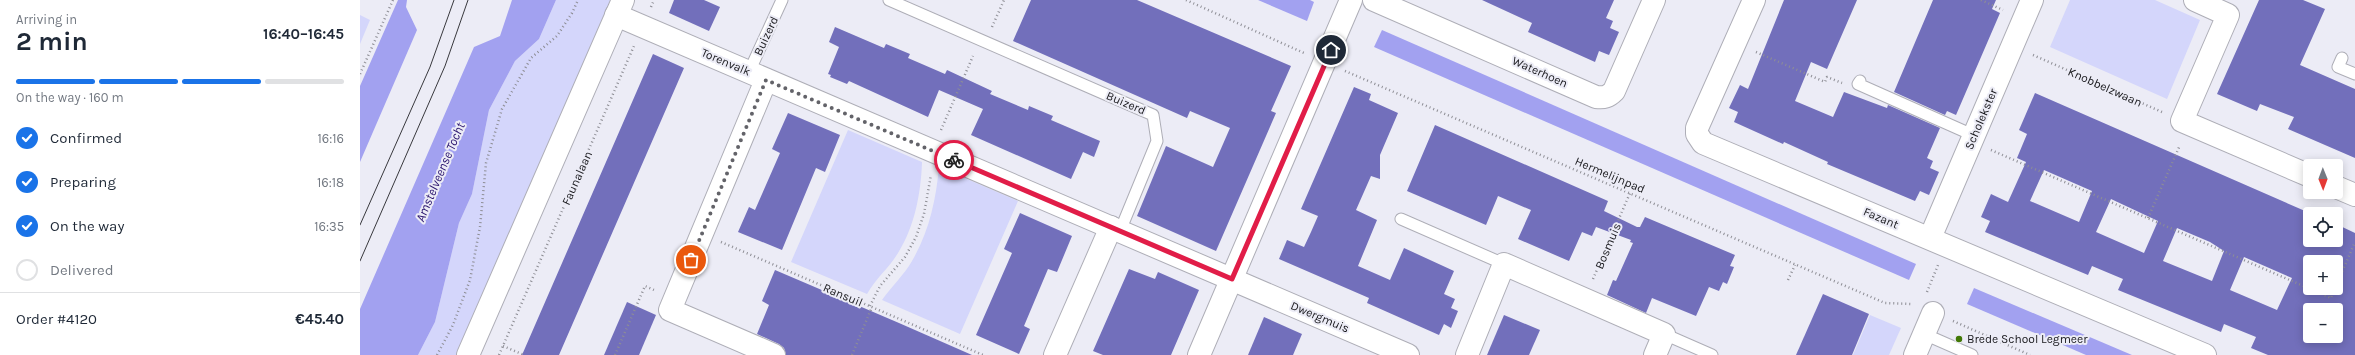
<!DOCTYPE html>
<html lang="en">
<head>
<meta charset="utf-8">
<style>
  :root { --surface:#fff; --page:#f6f6f7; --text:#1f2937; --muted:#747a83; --line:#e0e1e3; --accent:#1a73e8 }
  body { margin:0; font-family:Karla,sans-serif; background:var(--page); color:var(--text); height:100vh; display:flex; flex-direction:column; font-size:15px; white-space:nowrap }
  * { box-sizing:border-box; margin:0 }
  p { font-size:13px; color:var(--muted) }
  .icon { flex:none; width:22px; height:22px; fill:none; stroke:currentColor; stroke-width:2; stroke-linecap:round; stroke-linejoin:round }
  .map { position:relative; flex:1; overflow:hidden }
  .side { display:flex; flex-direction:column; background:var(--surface); width:360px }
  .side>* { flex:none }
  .needle { width:26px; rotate:179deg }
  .controls { position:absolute; left:1943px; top:159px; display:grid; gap:8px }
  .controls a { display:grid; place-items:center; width:40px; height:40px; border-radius:4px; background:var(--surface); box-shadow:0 2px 10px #0003; font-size:20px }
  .pin { position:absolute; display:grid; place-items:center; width:34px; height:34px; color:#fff; margin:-17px; border:2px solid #fff; border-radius:50%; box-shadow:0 1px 4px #0007 }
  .courier { position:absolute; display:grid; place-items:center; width:40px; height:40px; margin:-20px; border:3px solid #e11d48; border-radius:50%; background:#fff; color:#222; box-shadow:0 1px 5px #0007 }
  .overview em { font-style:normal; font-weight:700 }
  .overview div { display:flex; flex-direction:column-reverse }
  .overview { display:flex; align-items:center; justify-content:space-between; height:68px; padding:0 16px }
  h1 { font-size:26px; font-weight:700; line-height:30px }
  .bar { display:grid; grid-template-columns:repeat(4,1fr); gap:6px 4px; align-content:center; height:48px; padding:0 16px }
  .bar i { height:5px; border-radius:3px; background:var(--line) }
  .bar .current { background:var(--accent) }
  .bar p { grid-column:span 4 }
  .line { display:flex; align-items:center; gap:10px; padding:0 16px; border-top:1px solid var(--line) }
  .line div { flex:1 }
  ol { padding:0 16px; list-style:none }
  li { display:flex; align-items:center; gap:12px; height:44px }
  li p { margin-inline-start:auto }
  li .icon { padding:4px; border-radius:50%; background:var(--accent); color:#fff; stroke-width:4 }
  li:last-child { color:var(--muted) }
  li i { width:22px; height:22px; border:2px solid var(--line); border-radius:50% }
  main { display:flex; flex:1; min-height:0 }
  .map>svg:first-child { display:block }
</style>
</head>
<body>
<main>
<section class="side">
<div class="overview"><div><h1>2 min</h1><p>Arriving in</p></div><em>16:40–16:45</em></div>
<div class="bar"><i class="current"></i><i class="current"></i><i class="current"></i><i></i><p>On the way · 160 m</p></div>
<ol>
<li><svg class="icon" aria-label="check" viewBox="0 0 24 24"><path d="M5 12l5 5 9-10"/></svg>Confirmed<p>16:16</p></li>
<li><svg class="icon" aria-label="check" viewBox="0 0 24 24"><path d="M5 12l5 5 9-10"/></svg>Preparing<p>16:18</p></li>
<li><svg class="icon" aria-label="check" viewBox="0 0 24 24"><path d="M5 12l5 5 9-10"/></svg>On the way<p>16:35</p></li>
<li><i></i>Delivered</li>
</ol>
<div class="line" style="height:52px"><div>Order #4120</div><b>€45.40</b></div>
</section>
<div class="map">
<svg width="1995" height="355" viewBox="0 0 1995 355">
  <rect width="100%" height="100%" fill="#ececf6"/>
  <g fill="#d4d6fb">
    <path d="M 196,0 L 264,0 L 109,355 L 58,355 L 75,322 L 99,223 L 112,194 L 129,110 L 155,61 L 179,39 Z"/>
    <path d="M 1710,0 L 1795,0 L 1840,20 L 1807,99 L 1690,47 Z"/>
    <path d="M 0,15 L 10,20 L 0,44 Z"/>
    <path d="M 488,130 L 562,162 C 561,192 555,226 538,253 C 529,268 516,278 507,294 L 431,262 Z"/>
    <path d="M 579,167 L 658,201 L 600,334 L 522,300 C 531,287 544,275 552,261 C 569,232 576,200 579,167 Z"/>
    <path d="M 1510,315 L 1541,328 L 1529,355 L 1493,355 Z"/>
  </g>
  <g fill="#a2a1f0">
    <path d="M 38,0 L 47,0 L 46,7 L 57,30 L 0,162 L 0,86 Z"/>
    <path d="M 152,0 L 196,0 L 179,39 L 155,61 L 129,110 L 112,194 L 99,223 L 75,322 L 58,355 L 0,355 L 0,309 L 114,47 L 140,36 Z"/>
    <path d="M 898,0 L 950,0 L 954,2 L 947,21 Z"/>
    <path d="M 1022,30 L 1556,264 L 1549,280 L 1014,47 Z"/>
    <path d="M 1614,288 L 1772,355 L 1726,355 L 1607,304 Z"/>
  </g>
  <g fill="#726fbb" fill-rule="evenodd">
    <path d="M 314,0 L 344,0 L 360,7 L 349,31 L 309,13 Z"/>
    <path d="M 671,0 L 777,0 L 931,66 L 911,111 L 916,113 L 856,251 L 777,216 L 806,146 L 853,167 L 870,128 L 830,111 L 827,118 L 653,41 Z"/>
    <path d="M 1122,0 L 1254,0 L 1246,18 L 1253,21 L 1250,28 L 1259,32 L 1249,55 L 1239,51 L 1235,62 L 1168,32 L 1172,23 Z"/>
    <path d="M 1424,0 L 1497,0 L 1467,69 L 1451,62 L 1435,101 L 1473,117 L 1484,92 L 1527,108 L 1528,105 L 1580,128 L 1567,158 L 1573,161 L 1570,168 L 1579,172 L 1569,195 L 1560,191 L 1555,201 L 1467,164 L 1468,162 L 1424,142 L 1423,144 L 1374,122 L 1378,112 L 1369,108 L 1380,85 L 1388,89 Z"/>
    <path d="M 1573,0 L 1636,0 L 1632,9 L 1640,13 L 1596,115 L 1587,111 L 1585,115 L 1534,92 Z"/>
    <path d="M 1899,0 L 1943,0 L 1965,9 L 1940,65 L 1995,89 L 1995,158 L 1928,129 L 1934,117 L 1900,104 L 1897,111 L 1857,94 Z"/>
    <path d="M 475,27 L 524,48 L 526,44 L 550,54 L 548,58 L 585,74 L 587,70 L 632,91 L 630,94 L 668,110 L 669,106 L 693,116 L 691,120 L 740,141 L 734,157 L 723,152 L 711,179 L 611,135 L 623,109 L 579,90 L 568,117 L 489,81 L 487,84 L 470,77 L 471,75 L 468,74 L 479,47 L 469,42 Z"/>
    <path d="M 293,54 L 324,68 L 280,169 L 199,355 L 162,355 Z"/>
    <path d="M 994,87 L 1011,94 L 1009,100 L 1038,113 L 1020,155 L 1020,179 L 1011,176 L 996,210 L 1017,220 L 998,266 L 1030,280 L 1044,248 L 1094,271 L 1084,294 L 1095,299 L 1091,308 L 1098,311 L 1091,328 L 1084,324 L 1079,335 L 1007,303 L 1009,298 L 919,259 L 927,240 L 944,247 L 951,232 L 958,216 L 941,209 Z"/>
    <path d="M 1675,93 L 1952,214 L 1950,214 L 1950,240 L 1976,240 L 1976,224 L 1995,233 L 1995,355 L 1908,355 L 1891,348 L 1896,337 L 1864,324 L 1861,332 L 1758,290 L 1763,279 L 1732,266 L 1728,275 L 1625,232 L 1630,221 L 1621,217 L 1631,194 L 1648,202 L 1666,162 L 1657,158 L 1667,134 L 1659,130 ZM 1684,170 L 1732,191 L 1719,222 L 1670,201 ZM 1751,199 L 1798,221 L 1784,253 L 1736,232 ZM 1817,228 L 1850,242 L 1864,251 L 1852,281 L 1803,261 ZM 1884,257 L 1932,278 L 1917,310 L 1870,290 ZM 1950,262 L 1976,262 L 1976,288 L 1950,288 ZM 1950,310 L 1976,310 L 1976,336 L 1950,336 Z"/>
    <path d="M 428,113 L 480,135 L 465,172 L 456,168 L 422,250 L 378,232 L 389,207 L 395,210 L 420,153 L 412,149 Z"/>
    <path d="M 1075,125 L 1248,201 L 1244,211 L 1277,227 L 1280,227 L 1285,217 L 1375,255 L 1370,266 L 1374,267 L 1367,284 L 1363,282 L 1359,291 L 1349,287 L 1336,316 L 1292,298 L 1286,313 L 1247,295 L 1253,280 L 1256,281 L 1273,243 L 1270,242 L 1271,240 L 1236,227 L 1232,236 L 1222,232 L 1209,261 L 1158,239 L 1171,210 L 1138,196 L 1126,225 L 1047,191 Z"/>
    <path d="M 660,213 L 712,236 L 697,272 L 688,269 L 664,326 L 670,329 L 659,354 L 616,335 L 652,253 L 644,249 Z"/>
    <path d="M 769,269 L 795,279 L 798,272 L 839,290 L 811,355 L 743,355 L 733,351 Z"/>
    <path d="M 415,270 L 539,323 L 612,355 L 426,355 L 424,348 L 419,344 L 397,334 L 409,305 L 402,301 Z"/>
    <path d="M 1463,294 L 1509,314 L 1492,355 L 1436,355 Z"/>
    <path d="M 267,302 L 296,315 L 279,355 L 244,355 Z"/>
    <path d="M 1144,315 L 1180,330 L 1169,355 L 1127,355 Z"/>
    <path d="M 904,317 L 942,334 L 933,355 L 888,355 Z"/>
  </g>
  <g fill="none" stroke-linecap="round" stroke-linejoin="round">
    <defs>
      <g id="service">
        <path d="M 529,0 L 793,115 L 797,141 L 760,231"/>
        <path d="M 1982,58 L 1978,67 L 1995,74"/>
        <path d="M 389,72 L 422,0"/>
        <path d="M 1500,81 L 1498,84 L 1615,136"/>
        <path d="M 1041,219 L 1144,264"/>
        <path d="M 1304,334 L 1352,355"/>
        <path d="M 1564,334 L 1612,355"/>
      </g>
      <g id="minor">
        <path d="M 1014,0 L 1236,97 C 1244,98 1248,97 1254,91 L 1294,0"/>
        <path d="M 1394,0 L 1337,128 L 1337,134 L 1343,143 L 1845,355"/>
        <path d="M 1835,0 L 1868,15 L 1822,121 L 1950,176"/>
        <path d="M 256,15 L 1048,355"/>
        <path d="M 406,80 L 310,310 L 414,355"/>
        <path d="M 1976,187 L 1995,195"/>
        <path d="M 1570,238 L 1672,0"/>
        <path d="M 108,355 L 263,0"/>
        <path d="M 695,355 L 751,227"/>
        <path d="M 839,355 L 991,0"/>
        <path d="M 1107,355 L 1144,264 L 1304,334 L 1295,355"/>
        <path d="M 1555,355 L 1573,313"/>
      </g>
    </defs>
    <use href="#service" stroke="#aeaeb7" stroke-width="13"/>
    <use href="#minor" stroke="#aeaeb7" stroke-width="24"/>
    <g stroke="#8e8e95" stroke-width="2.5" stroke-dasharray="1 3" stroke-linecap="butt">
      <path d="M 826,0 L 944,53"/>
      <path d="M 1621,0 L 1643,10"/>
      <path d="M 291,7 L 294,0"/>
      <path d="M 632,27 L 644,0"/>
      <path d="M 1396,52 L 1465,82 L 1467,77 L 1482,83"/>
      <path d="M 1673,55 L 1802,112"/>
      <path d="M 985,71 L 1525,303 L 1552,304"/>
      <path d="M 0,74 L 33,0"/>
      <path d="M 581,130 L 613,56"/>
      <path d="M 1631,150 L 1971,298 L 1975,288"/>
      <path d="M 1788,218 L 1820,145"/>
      <path d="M 361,242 L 623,355"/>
      <path d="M 1233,279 L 1270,193"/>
      <path d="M 1428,280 L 1435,265"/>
      <path d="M 1976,286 L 1995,242"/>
      <path d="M 1567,292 L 1578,265"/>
      <path d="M 510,306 L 520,286 L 545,257 L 556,237 L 564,214 L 571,175"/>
      <path d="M 1593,321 L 1670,355"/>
      <path d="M 143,346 L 164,355"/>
      <path d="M 77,355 L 93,325 L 110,280 L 120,227 L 126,163 L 142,109 L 171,58 L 197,36 L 212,13 L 218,0"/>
      <path d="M 139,355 L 274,46"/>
      <path d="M 255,355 L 285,286 L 294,290"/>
      <path d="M 492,355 L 512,307"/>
    </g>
    <use href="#service" stroke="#fff" stroke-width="11"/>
    <use href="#minor" stroke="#fff" stroke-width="22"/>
    <g stroke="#38383d" stroke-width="1">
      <path d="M 0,225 L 70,67 L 94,0"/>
      <path d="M 0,261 L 85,66 L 108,0"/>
    </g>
  </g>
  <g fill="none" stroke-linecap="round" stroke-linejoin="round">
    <path stroke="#636369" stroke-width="4" stroke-dasharray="0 7.2" d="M 331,260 L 406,80 L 594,160"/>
    <path stroke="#e11d48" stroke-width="5" d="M 594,160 L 872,279 L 971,50"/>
  </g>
  <circle fill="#427806" stroke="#ececf6" stroke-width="1.5" cx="1599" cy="339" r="4"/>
  <g text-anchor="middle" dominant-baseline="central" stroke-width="4" stroke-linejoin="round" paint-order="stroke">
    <g font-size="12" fill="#19191d" stroke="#ececf6">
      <text transform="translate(406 36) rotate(-65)">Buizerd</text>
      <text transform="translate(366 62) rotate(23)">Torenvalk</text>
      <text transform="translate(1180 72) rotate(24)">Waterhoen</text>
      <text transform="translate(1745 87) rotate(24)">Knobbelzwaan</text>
      <text transform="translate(766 103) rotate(23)">Buizerd</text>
      <text transform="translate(1621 119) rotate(-67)">Scholekster</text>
      <text transform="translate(1250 175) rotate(23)">Hermelijnpad</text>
      <text transform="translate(217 178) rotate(-66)">Faunalaan</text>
      <text transform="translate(1521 218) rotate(23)">Fazant</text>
      <text transform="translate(1248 246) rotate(-67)">Bosmuis</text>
      <text transform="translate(483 295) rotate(23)">Ransuil</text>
      <text transform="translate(960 317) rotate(23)">Dwergmuis</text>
    </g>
    <g font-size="12" fill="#19191d" stroke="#ececf6" text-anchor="start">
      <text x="1607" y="339">Brede School Legmeer</text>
    </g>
    <g font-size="13" font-style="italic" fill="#28126d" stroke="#ececf6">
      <text transform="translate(80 172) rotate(-67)">Amstelveense Tocht</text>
    </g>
  </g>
</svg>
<div class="controls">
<a><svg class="needle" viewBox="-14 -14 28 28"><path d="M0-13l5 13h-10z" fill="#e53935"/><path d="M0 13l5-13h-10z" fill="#747a83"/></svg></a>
<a><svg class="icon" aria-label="locate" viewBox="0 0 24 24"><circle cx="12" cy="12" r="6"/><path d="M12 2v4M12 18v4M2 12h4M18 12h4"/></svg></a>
<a>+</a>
<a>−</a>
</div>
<div class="pin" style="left:331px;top:260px;background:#ea580c"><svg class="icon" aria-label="bag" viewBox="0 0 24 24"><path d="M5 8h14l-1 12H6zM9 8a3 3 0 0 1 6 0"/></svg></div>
<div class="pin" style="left:971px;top:50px;background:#1f2937"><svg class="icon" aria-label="home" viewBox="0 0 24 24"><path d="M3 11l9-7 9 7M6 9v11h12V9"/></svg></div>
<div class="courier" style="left:594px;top:160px"><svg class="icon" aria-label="bike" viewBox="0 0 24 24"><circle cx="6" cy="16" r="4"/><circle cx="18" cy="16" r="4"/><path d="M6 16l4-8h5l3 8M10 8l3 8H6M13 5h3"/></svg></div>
</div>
</main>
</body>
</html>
